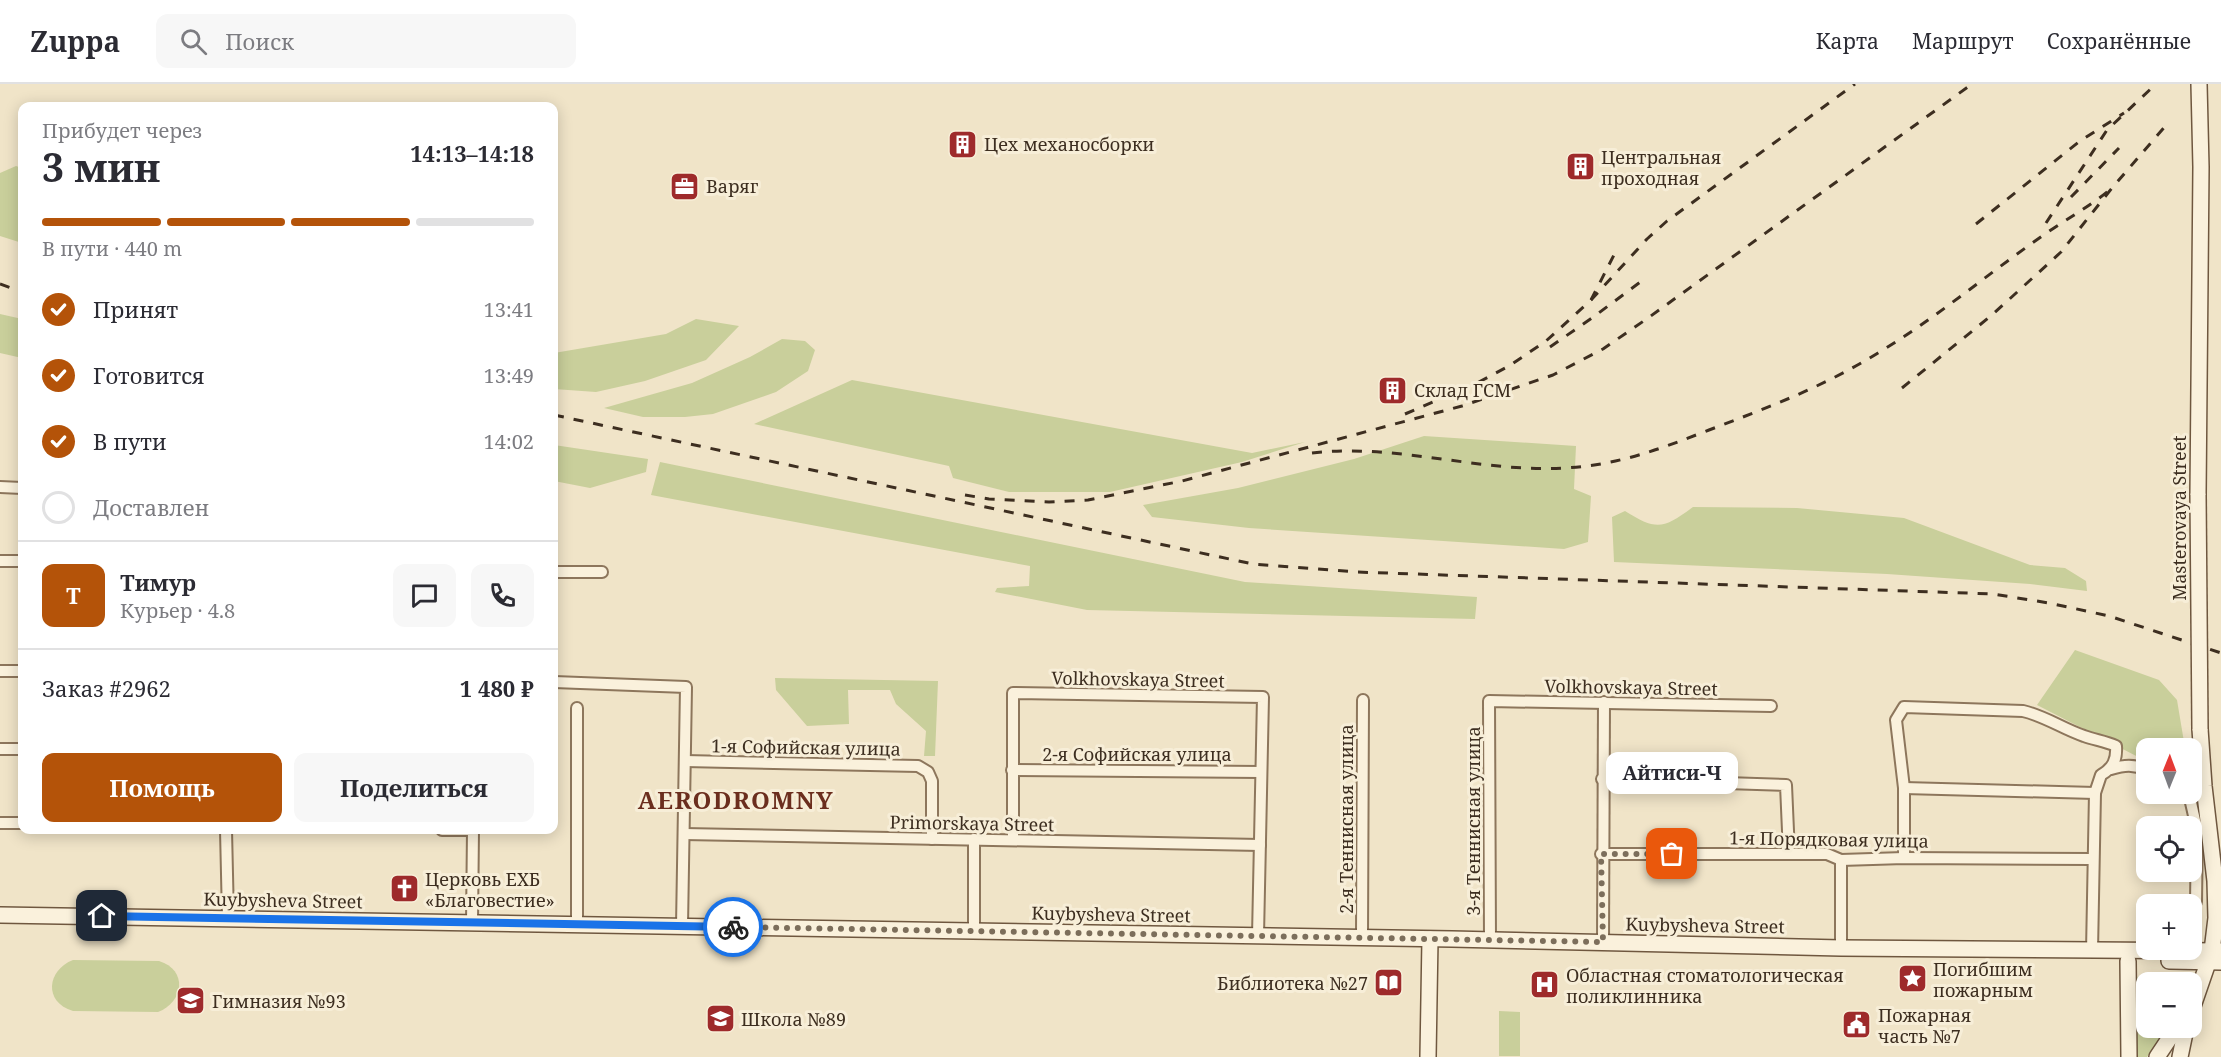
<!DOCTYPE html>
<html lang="ru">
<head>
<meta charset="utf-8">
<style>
  :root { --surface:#fff; --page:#f7f7f7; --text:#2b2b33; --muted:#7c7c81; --line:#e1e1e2; --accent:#b45309 }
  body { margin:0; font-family:"Noto Serif",serif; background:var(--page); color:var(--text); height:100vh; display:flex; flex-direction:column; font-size:22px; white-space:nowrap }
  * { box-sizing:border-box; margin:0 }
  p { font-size:20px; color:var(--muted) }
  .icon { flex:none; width:33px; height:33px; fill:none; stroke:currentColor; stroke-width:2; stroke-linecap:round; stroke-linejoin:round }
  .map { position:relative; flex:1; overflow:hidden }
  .drawer { position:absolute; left:18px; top:18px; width:540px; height:732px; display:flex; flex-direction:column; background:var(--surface); border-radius:12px; box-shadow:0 3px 15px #0003 }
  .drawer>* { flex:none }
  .needle { width:39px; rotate:1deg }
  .fabs { position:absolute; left:2136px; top:654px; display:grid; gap:12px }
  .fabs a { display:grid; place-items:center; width:66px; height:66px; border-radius:12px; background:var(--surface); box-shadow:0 3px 15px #0003; font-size:30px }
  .pin { position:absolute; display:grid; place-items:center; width:51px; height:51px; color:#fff; margin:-26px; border-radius:12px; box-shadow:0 3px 9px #0006 }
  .courier { position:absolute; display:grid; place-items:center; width:60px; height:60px; margin:-30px; border:4px solid #1a73e8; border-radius:50%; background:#fff; color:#222; box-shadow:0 2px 8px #0007 }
  .bubble { position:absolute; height:42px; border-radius:12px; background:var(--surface); box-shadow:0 3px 15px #0003; font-size:20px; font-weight:700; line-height:42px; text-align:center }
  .head em { font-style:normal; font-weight:700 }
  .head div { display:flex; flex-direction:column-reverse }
  .head { display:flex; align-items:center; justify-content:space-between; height:102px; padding:0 24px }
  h1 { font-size:39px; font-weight:700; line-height:45px }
  .bar { display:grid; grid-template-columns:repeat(4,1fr); gap:9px 6px; align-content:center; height:72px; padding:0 24px }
  .bar i { height:8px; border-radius:4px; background:var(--line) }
  .bar .active { background:var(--accent) }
  .bar p { grid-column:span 4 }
  .line { display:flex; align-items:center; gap:15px; padding:0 24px; border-top:2px solid var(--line) }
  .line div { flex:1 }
  .round { display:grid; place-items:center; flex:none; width:63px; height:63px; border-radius:12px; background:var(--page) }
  ol { padding:0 24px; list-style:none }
  li { display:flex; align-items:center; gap:18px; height:66px }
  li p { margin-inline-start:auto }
  li .icon { padding:6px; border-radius:50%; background:var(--accent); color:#fff; stroke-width:4 }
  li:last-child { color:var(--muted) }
  li i { width:33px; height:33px; border:3px solid var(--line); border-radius:50% }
  .cta { display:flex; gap:12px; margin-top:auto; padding:12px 24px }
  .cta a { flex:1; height:69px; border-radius:12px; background:var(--accent); color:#fff; font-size:24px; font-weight:700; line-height:69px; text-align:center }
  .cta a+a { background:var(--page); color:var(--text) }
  header { display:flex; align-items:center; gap:36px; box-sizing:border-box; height:84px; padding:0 30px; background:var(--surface); border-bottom:2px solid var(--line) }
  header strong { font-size:28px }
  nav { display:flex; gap:33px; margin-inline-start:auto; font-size:21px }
  .search { width:420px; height:54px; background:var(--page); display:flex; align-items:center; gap:15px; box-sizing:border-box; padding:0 21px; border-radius:12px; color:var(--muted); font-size:22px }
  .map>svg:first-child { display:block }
</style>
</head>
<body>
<header>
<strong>Zuppa</strong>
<div class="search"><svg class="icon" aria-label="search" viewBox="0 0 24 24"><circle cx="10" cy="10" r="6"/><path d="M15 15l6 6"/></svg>Поиск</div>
<nav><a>Карта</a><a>Маршрут</a><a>Сохранённые</a></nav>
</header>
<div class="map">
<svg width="2221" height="973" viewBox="0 0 2221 973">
  <rect width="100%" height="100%" fill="#f0e4c8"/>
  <g fill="#c9cf9b">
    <path d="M 16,82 L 22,84 L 22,159 L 0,152 L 0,89 Z"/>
    <path d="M 0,230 L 22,235 L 22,274 L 0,269 Z"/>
    <path d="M 696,235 L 739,242 L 706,276 L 645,297 L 596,308 L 554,305 L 554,269 L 666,250 Z"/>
    <path d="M 782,255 L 805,257 L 815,266 L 808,287 L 776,308 L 713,330 L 685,333 L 643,333 L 604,324 L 692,299 L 750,273 Z"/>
    <path d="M 852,296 L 1252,369 L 1305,358 L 1242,378 L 1110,408 L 1009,408 L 953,394 L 949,382 L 754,340 Z"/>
    <path d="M 1424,352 L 1576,362 L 1574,405 L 1591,412 L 1588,458 L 1564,465 L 1249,444 L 1152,433 L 1143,421 L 1238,404 L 1354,375 Z"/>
    <path d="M 554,361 L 648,375 L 646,388 L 590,404 L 554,397 Z"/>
    <path d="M 660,378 L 1245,498 L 1477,513 L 1475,535 L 1087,526 L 995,508 L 997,504 L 1029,502 L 1030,482 L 651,411 Z"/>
    <path d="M 1693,423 L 1797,424 L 1904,434 L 2030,481 L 2065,484 L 2086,497 L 2087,507 L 2030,500 L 1887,490 L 1614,478 L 1612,433 L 1625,427 C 1657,447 1663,445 1693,423 Z"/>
    <path d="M 2075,566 L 2159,596 L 2177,616 L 2185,664 L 2146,664 L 2146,677 L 2037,621 Z"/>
    <path d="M 775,594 L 938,597 L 935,672 L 924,672 L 926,647 L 896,620 L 890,606 L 848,606 L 849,640 L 807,642 L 776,606 Z"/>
    <path d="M 73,876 L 159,877 C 188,886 184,918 158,928 L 73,927 C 43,918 47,886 73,876 Z"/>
    <path d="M 2142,892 L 2186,892 L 2185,898 L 2146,898 L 2146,944 L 2168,944 L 2147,973 L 2132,973 L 2133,894 Z"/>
    <path d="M 1499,927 L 1520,928 L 1520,972 L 1499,972 Z"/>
  </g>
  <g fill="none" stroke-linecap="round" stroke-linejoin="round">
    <defs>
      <g id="street">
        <path d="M 0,403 L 22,404"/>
        <path d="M 0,477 L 22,477"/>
        <path d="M 554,488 L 602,488"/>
        <path d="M 0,587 L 22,587"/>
        <path d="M 554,598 L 686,603 L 682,842"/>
        <path d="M 577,624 L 577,840"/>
        <path d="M 0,665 L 22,665"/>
        <path d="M 685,677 L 918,682 L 928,688 L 932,697 L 932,755"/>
        <path d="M 2111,685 C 2124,681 2134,680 2146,686"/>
        <path d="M 1012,686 L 1261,688"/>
        <path d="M 1602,695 L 1786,701 L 1789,770"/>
        <path d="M 1904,704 L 2095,709"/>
        <path d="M 2189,710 L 2197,745 L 2196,818"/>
        <path d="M 0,739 L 22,739"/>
        <path d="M 226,746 L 228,834"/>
        <path d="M 442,746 L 473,746"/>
        <path d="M 684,750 L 1260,761"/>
        <path d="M 1013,756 L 1013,609 L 1263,613 L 1258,852"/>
        <path d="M 1601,770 L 1827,770 L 1841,776 L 1904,774 L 2092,775"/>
        <path d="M 1904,774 L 1904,704 L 1896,636 L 1904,623 L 2023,627 C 2045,632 2063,645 2084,652 C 2095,656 2105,657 2116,662 C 2117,676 2113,684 2101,691 L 2095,709 L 2092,867"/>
        <path d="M 1841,776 L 1841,864"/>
        <path d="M 472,839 L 473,746"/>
        <path d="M 974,847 L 974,755"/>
        <path d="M 1362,854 L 1363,616"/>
        <path d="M 1490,856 L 1489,617 L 1771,622"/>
        <path d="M 1603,858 L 1604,618"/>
      </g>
      <g id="secondary">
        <path d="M 2198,411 L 2201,83 L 2199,0"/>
        <path d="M 0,831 L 1452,855 L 1841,864 L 2221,867"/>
        <path d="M 2128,877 L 2129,973"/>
        <path d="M 2169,877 L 2221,878"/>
        <path d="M 2192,925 L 2212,867 L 2216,834 L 2215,797 L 2204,702 L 2200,645"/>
        <path d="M 1428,973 L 1430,855"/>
        <path d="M 2157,973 L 2169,955 L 2181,944"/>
        <path d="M 2180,973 L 2186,944"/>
      </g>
    </defs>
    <use href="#street" stroke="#8d765c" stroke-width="14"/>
    <use href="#secondary" stroke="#6f573f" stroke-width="18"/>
    <use href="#street" stroke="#faf1dc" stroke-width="10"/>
    <use href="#secondary" stroke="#faf1dc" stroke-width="15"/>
    <g stroke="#3d2e20" stroke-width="3" stroke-dasharray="10 10" stroke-linecap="butt">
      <path d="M 2071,113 L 2119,64"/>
      <path d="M 2046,139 L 2107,46 L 2156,0"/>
      <path d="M 1976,140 L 2080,57 L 2124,29"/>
      <path d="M 0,200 L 22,208"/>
      <path d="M 1591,216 L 1647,155 L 1667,137 L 1855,0"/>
      <path d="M 1550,263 L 1592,234 L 1647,193"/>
      <path d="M 1902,304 L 1992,231 L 2061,168 L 2112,104 L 2168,39"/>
      <path d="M 1405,330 L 1477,299 L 1509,282 L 1546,257 L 1591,216 L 1617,165"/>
      <path d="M 554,331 L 1253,480 L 1357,488 L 1993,510 L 2049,519 L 2109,532 L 2221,569"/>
      <path d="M 1312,369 C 1397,359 1481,389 1565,384 C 1619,381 1660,365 1709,346 C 1767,324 1825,302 1878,269 C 1938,233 1991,187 2048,148 C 2070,133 2092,121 2112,104"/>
      <path d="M 965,411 L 989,415 L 1049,418 L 1088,416 L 1182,397 L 1462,322 L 1553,291 L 1603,265 L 1648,234 L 1972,0"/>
    </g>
    <defs>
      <path id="secondary-bridge" d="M 2198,411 L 2200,645"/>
    </defs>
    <use href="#secondary-bridge" stroke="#6f573f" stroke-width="18" stroke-linecap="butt"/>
    <use href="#secondary-bridge" stroke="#faf1dc" stroke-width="15"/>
  </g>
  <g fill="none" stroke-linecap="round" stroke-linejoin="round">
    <path stroke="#7c6e5b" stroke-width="6" stroke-dasharray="0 10.8" d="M 733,843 L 1603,858 L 1601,770 L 1672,770"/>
    <path stroke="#1a73e8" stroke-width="8" d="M 102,832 L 733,843"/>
  </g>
  <defs>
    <symbol id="building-square" viewBox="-11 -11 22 22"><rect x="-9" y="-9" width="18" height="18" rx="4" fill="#9e2a2b" stroke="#f7eed8"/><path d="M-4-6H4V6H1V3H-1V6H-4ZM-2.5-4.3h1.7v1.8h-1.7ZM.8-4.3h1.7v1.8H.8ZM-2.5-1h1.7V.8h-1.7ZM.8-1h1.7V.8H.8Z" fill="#fff"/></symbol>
    <symbol id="office-square" viewBox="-11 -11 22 22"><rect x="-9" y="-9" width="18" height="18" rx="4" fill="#9e2a2b" stroke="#f7eed8"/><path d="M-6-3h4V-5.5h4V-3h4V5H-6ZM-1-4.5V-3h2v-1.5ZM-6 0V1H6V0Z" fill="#fff"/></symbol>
    <symbol id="church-square" viewBox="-11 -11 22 22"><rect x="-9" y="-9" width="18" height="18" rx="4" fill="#9e2a2b" stroke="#f7eed8"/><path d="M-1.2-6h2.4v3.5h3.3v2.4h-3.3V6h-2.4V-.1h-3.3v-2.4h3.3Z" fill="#fff"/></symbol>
    <symbol id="sight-square" viewBox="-11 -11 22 22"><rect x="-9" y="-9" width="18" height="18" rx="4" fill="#9e2a2b" stroke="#f7eed8"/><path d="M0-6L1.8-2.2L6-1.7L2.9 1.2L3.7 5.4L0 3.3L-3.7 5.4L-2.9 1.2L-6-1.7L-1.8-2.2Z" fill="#fff"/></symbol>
    <symbol id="library-square" viewBox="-11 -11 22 22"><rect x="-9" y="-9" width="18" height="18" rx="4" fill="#9e2a2b" stroke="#f7eed8"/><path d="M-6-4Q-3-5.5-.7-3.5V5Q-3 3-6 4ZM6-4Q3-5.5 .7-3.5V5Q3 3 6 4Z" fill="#fff"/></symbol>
    <symbol id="hospital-square" viewBox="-11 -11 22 22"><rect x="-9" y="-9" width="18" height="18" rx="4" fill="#9e2a2b" stroke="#f7eed8"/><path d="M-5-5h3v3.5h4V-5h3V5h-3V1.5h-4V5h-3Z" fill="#fff"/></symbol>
    <symbol id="school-square" viewBox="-11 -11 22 22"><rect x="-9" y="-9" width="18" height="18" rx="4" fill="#9e2a2b" stroke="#f7eed8"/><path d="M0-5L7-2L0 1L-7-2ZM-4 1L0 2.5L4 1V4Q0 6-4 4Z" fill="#fff"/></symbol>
    <symbol id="civic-square" viewBox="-11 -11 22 22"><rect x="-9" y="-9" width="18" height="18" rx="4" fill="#9e2a2b" stroke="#f7eed8"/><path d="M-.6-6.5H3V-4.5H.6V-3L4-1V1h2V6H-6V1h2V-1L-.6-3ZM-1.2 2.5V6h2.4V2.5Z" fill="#fff"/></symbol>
  </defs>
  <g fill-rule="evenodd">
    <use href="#building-square" x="946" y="44" width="33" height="33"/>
    <use href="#building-square" x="1564" y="66" width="33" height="33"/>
    <use href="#office-square" x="668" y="86" width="33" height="33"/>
    <use href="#building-square" x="1376" y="290" width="33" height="33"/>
    <use href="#church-square" x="388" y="788" width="33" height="33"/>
    <use href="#sight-square" x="1896" y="878" width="33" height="33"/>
    <use href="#library-square" x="1372" y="882" width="33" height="33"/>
    <use href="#hospital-square" x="1528" y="884" width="33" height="33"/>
    <use href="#school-square" x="174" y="900" width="33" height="33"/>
    <use href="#school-square" x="704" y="918" width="33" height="33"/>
    <use href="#civic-square" x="1840" y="924" width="33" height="33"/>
  </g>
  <g text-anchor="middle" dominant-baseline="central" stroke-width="6" stroke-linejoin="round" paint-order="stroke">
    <g font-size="18" fill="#3d2e20" stroke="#f7eed8" text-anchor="start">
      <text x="984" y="60">Цех механосборки</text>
      <text x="1601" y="73">Центральная<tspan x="1601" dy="21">проходная</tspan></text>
      <text x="706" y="102">Варяг</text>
      <text x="1414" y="306">Склад ГСМ</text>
      <text x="425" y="795">Церковь ЕХБ<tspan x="425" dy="21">«Благовестие»</tspan></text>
      <text x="1933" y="885">Погибшим<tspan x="1933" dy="21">пожарным</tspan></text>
      <text x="1566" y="891">Областная стоматологическая<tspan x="1566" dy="21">поликлинника</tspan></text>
      <text x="1368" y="899" text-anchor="end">Библиотека №27</text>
      <text x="212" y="917">Гимназия №93</text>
      <text x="1878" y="931">Пожарная<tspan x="1878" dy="21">часть №7</tspan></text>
      <text x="741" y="935">Школа №89</text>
    </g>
    <g font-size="18" fill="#3d2e20" stroke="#f7eed8">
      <text transform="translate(2179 434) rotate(-90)">Masterovaya Street</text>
      <text transform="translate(1138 595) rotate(1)">Volkhovskaya Street</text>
      <text transform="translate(1631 603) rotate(1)">Volkhovskaya Street</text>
      <text transform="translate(806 663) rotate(1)">1-я Софийская улица</text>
      <text x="1137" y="670">2-я Софийская улица</text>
      <text transform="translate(1346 735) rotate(-90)">2-я Теннисная улица</text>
      <text transform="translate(1473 737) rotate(-90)">3-я Теннисная улица</text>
      <text transform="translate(972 739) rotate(1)">Primorskaya Street</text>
      <text transform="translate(1829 755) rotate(1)">1-я Порядковая улица</text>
      <text transform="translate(283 816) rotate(1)">Kuybysheva Street</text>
      <text transform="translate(1111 830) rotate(1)">Kuybysheva Street</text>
      <text transform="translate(1705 841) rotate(1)">Kuybysheva Street</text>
    </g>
    <g font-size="24" font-weight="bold" letter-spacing="1.5" fill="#6b2e1e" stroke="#f7eed8">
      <text x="736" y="715">AERODROMNY</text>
    </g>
  </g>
</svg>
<div class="fabs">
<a><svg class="needle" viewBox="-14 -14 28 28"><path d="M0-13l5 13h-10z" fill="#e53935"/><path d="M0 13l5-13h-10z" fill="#7c7c81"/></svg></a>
<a><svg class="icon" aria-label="locate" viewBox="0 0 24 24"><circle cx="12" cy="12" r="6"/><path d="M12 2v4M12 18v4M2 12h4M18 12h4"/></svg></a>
<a>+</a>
<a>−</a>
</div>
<div class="pin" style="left:1672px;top:770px;background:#ea580c"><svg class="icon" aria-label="bag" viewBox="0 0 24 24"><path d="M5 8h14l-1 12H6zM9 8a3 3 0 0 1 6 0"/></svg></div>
<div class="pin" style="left:102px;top:832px;background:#1f2937"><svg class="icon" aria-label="home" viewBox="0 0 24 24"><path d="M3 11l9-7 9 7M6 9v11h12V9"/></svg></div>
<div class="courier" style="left:733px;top:843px"><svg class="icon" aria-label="bike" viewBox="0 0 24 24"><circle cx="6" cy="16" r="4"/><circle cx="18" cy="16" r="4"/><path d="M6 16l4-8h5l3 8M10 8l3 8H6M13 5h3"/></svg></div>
<div class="bubble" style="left:1606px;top:668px;width:132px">Айтиси-Ч</div>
<section class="drawer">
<div class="head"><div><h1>3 мин</h1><p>Прибудет через</p></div><em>14:13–14:18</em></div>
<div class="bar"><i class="active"></i><i class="active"></i><i class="active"></i><i></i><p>В пути · 440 m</p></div>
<ol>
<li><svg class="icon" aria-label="check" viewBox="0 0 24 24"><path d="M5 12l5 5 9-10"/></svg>Принят<p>13:41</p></li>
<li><svg class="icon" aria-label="check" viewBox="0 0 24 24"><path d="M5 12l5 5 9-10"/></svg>Готовится<p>13:49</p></li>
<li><svg class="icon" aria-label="check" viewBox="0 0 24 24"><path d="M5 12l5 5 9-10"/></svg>В пути<p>14:02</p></li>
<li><i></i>Доставлен</li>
</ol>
<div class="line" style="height:108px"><b class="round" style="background:var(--accent);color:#fff">Т</b><div><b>Тимур</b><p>Курьер · 4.8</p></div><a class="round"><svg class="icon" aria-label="chat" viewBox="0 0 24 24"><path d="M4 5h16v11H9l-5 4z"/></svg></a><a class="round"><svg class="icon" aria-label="phone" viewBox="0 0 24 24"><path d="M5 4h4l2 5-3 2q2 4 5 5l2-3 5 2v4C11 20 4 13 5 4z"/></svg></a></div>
<div class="line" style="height:78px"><div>Заказ #2962</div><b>1 480 ₽</b></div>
<div class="cta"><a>Помощь</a><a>Поделиться</a></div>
</section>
</div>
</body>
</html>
